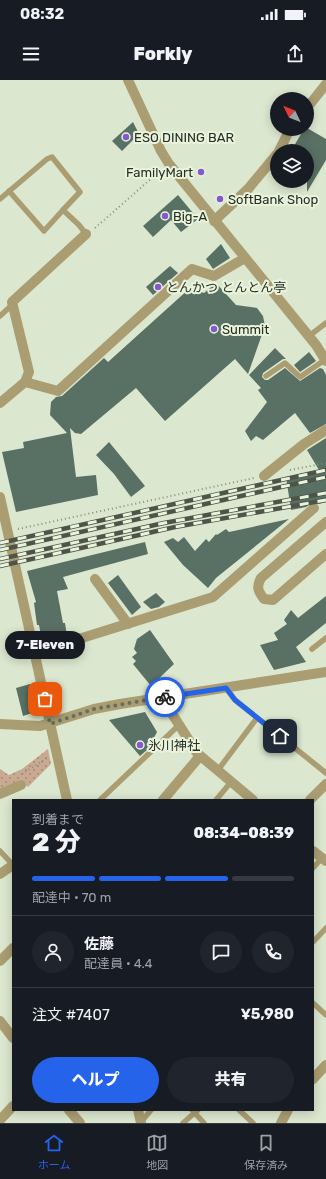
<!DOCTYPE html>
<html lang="ja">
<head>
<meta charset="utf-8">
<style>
  :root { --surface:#171b24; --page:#20242c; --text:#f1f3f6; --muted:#9ea1a6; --line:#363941; --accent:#2563eb }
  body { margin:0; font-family:Rubik,"Noto Sans JP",sans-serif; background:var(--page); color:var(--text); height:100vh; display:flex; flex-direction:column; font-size:15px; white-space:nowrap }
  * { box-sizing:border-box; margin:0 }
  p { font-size:13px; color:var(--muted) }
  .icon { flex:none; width:22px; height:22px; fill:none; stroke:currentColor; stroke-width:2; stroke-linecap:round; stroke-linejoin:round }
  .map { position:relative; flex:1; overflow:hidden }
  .drawer { position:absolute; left:12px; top:719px; width:302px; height:312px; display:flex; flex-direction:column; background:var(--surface); border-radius:0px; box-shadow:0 2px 10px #0003 }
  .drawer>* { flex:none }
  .needle { width:26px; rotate:313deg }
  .fabs { position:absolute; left:270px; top:12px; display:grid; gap:8px }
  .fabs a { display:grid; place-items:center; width:44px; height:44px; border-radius:50%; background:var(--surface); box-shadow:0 2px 10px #0003; font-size:20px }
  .pin { position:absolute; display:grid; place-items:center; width:34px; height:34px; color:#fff; margin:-17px; border-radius:8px; box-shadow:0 2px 6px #0006 }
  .courier { position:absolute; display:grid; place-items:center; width:40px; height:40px; margin:-20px; border:3px solid #2563eb; border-radius:50%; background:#fff; color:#222; box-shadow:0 1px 5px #0007 }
  .bubble { position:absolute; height:28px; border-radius:14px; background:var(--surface); box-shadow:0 2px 10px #0003; font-size:13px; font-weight:800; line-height:28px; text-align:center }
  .head em { font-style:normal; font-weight:800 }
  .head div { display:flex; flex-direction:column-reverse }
  .head { display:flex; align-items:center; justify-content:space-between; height:68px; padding:0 20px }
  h1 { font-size:26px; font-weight:800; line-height:30px }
  .bar { display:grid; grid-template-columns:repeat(4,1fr); gap:6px 4px; align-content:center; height:48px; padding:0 20px }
  .bar i { height:5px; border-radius:3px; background:var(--line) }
  .bar .selected { background:var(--accent) }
  .bar p { grid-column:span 4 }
  .line { display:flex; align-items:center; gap:10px; padding:0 20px; border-top:1px solid var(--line) }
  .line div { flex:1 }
  .round { display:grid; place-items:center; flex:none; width:42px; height:42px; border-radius:21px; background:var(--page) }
  .action { display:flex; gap:8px; margin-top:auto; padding:8px 20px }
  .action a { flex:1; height:46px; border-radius:24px; background:var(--accent); color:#fff; font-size:16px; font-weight:800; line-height:46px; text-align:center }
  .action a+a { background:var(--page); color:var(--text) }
  .status { display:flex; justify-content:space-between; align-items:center; height:28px; padding:0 20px; background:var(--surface); direction:ltr }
  .status svg { height:11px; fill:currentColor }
  header { display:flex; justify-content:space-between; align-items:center; height:52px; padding:0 20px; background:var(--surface); font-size:18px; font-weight:800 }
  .tabs { display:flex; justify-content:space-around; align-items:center; height:56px; border-top:1px solid var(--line); background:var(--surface); font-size:11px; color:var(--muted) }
  .tabs a { display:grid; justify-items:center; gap:2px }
  .tabs .selected { color:var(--accent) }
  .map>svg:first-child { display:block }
</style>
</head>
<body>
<div class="status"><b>08:32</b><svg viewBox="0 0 49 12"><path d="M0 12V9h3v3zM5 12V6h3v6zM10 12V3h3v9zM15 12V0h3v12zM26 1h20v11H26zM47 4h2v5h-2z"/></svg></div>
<header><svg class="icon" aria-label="menu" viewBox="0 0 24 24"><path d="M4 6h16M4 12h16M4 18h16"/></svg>Forkly<svg class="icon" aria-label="share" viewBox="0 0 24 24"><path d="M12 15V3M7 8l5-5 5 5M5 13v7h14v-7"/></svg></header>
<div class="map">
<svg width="326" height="1043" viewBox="0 0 326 1043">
  <defs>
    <pattern id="park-dots" width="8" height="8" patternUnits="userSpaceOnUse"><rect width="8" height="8" fill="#c9a991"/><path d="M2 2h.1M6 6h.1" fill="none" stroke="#a38a76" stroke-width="1.8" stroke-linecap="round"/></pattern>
  </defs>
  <rect width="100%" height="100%" fill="#dce7cf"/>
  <path fill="url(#park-dots)" d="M 48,669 L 51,684 L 28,707 L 21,700 L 0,709 L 0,689 L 9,695 L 22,689 Z"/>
  <g fill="#597164">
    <path d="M 133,42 L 139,54 L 122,71 L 112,61 Z"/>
    <path d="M 307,48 L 326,59 L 326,80 L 307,112 L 307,71 L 291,71 L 304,49 Z"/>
    <path d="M 178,115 L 198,139 L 181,152 L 171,140 L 153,157 L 143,146 Z"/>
    <path d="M 221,164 L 230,178 L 213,189 L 206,179 Z"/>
    <path d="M 170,186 L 178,193 L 153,215 L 146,207 Z"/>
    <path d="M 216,203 L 236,225 L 257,228 L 263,236 L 265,246 L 248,294 L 235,279 L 165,341 L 136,308 L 81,354 L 75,353 L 70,348 L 76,397 L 96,395 L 98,415 L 16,432 L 2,372 L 24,368 L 23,362 L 67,353 L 50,335 L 51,322 L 56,317 L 62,316 L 104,278 L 108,282 L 190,208 L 204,213 Z"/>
    <path d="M 275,268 L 286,279 L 283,279 L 263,293 L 262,297 L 265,300 L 268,300 L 285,288 L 300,301 L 320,288 L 323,289 L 326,295 L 326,344 L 310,353 L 295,333 L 263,360 L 256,356 L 251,361 L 245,351 L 267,322 L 258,310 L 261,308 L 249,295 Z"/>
    <path d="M 309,272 L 316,281 L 300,292 L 294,285 Z"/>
    <path d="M 326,358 L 326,422 L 319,424 L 312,422 L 306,427 L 291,430 L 286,397 L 319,390 L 307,370 Z"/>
    <path d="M 109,362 L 145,406 L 131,417 L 114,394 L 96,375 Z"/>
    <path d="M 289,439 L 216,498 L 208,508 L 183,485 L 164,462 L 173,458 L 178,462 L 184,457 L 195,471 L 206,459 L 209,462 L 216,454 L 217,455 L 226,449 L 229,452 Z"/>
    <path d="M 145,462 L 148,474 L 63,497 L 68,509 L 57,511 L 63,543 L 65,543 L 67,556 L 42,561 L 39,545 L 37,545 L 34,523 L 36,522 L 27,491 Z"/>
    <path d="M 118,495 L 141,527 L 132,535 L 108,503 Z"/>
    <path d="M 156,513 L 165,522 L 159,527 L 151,529 L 143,522 Z"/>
    <path d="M 326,516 L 326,543 L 296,567 L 306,582 L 274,590 L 260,565 L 278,560 L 274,553 L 287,544 L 284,540 L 291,530 L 298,538 Z"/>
    <path d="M 150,550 L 174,584 L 151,606 L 133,584 L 136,581 L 132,577 L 137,573 L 134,569 L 137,559 Z"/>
    <path d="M 30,604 L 35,632 L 23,636 L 16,608 Z"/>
    <path d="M 145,632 L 157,652 L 148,669 L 140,676 L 109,640 Z"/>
  </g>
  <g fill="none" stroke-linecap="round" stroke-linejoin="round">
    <g stroke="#878f7e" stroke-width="2" stroke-dasharray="1 3" stroke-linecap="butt">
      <path d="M 95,148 L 161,90"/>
      <path d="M 290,390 L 326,383"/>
      <path d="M 18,449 L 254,398"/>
      <path d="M 22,694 L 47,678"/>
    </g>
    <g stroke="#aa9d72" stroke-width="5.5">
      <path d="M 9,111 L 44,151 L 63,130 L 79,145 L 86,154"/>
      <path d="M 0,119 L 47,79 L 52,77 L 80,112 L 63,130"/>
      <path d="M 0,236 L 13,224"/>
      <path d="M 309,256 L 326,243"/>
      <path d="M 266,296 L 285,283 L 300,297 L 326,279"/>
      <path d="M 312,569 L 326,558"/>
      <path d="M 226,608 L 235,620 L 326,693"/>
      <path d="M 218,690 L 257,638"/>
      <path d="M 100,720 L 179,645"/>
      <path d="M 216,720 L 231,702"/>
      <path d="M 0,771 L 13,785"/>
      <path d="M 313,788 L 322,778"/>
      <path d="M 313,862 L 326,848"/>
      <path d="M 313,923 L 326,935"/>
      <path d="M 192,1030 L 204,1043"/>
      <path d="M 239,1030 L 253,1043"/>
      <path d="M 141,1042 L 151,1030"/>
      <path d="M 183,1043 L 198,1030"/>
    </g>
    <g stroke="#aa9d72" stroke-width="10">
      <path d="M 307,28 L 326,4"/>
      <path d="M 279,71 L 290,49"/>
      <path d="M 214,141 L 248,109 L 277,74"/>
      <path d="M 25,302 L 58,311 L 192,189 L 214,196 L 245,178"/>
      <path d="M 0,323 L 25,302 L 29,292 L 12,222 L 86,154"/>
      <path d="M 264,396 L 304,364 L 326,350"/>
      <path d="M 95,499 L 128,544"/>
      <path d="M 34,573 L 213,517 L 314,428"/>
      <path d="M 162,618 L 197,673 L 253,720"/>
      <path d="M 0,714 L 21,705"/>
      <path d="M 163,720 L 200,676"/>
      <path d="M 310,720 L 326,704"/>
      <path d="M 313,771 L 326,781"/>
      <path d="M 0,794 L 13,785"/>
      <path d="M 0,881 L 13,868"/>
      <path d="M 0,941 L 13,958"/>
      <path d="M 313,999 L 326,985"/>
      <path d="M 69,1030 L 80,1043"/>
      <path d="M 0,1040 L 13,1026"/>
      <path d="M 281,1043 L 288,1030"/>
    </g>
    <g stroke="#aa9d72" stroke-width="10">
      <path d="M 128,0 L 161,71 L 169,84 L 316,265 L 326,281"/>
      <path d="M 0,417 L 67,720"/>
      <path d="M 326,442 L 261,498 C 256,507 258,511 264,519 L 273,520 L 326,474"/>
      <path d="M 0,644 L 40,646 L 94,629 L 120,624 L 326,592"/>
      <path d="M 138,1030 L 141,1043"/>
    </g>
    <defs>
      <g id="rail">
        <path d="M 0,463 L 326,390"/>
        <path d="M 0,470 L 326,397"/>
        <path d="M 0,479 L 164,443 L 326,413"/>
        <path d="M 0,486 L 175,447 L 326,420"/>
      </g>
    </defs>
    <use href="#rail" stroke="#4f5448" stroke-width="4.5"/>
    <use href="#rail" stroke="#e9f4dc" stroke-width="3" stroke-dasharray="9" stroke-linecap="butt"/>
  </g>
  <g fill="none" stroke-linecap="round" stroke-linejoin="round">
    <path stroke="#676d5f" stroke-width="4" stroke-dasharray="0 7.2" d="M 45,619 L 50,644 L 94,629 L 165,617"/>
    <path stroke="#2563eb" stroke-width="5" d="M 165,617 L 226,608 L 235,620 L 280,656"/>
  </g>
  <g fill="#8757d0" stroke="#e9f4dc" stroke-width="1.5">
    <circle cx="126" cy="57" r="4"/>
    <circle cx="201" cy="92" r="4"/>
    <circle cx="220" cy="119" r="4"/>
    <circle cx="165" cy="136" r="4"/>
    <circle cx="158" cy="207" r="4"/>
    <circle cx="214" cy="249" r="4"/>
    <circle cx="140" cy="665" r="4"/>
  </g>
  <g text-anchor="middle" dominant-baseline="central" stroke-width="4" stroke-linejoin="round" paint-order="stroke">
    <g font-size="13" fill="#282c23" stroke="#e9f4dc" text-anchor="start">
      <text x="134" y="57">ESO DINING BAR</text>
      <text x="193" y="92" text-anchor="end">FamilyMart</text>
      <text x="228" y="119">SoftBank Shop</text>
      <text x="173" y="136">Big-A</text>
      <text x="166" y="207">とんかつ とんとん亭</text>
      <text x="222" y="249">Summit</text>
      <text x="148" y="665">氷川神社</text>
    </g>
  </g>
</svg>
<div class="fabs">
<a><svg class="needle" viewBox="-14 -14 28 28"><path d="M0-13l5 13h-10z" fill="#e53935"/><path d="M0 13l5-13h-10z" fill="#9ea1a6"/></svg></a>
<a><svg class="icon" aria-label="layers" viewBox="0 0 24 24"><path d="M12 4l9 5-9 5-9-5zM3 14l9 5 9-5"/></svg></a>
</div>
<div class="pin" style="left:45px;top:619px;background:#ea580c"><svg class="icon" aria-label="bag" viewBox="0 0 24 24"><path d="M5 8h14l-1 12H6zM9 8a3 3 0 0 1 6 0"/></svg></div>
<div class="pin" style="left:280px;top:656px;background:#1f2937"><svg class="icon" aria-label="home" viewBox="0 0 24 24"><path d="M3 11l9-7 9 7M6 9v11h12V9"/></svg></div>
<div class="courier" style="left:165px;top:617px"><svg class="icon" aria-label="bike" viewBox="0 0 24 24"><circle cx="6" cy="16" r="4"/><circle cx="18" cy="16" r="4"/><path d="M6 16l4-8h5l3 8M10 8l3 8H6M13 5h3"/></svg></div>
<div class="bubble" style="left:5px;top:551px;width:80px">7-Eleven</div>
<section class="drawer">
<div class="head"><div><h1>2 分</h1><p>到着まで</p></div><em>08:34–08:39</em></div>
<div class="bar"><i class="selected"></i><i class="selected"></i><i class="selected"></i><i></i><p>配達中 · 70 m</p></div>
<div class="line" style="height:72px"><a class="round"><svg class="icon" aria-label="person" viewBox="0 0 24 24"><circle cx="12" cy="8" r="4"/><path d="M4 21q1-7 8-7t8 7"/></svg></a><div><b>佐藤</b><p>配達員 · 4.4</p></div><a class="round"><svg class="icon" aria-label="chat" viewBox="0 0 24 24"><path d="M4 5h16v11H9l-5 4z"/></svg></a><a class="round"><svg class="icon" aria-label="phone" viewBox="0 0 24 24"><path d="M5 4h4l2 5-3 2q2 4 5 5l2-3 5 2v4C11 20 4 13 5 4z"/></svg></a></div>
<div class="line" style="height:52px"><div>注文 #7407</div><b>¥5,980</b></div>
<div class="action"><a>ヘルプ</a><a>共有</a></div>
</section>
</div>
<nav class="tabs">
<a class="selected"><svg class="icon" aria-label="home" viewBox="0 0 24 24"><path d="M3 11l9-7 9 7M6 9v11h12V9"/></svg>ホーム</a>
<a><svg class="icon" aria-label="map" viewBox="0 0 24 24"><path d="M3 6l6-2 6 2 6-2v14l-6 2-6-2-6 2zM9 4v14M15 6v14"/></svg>地図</a>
<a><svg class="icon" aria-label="saved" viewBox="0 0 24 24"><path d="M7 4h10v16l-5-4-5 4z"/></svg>保存済み</a>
</nav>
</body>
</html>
